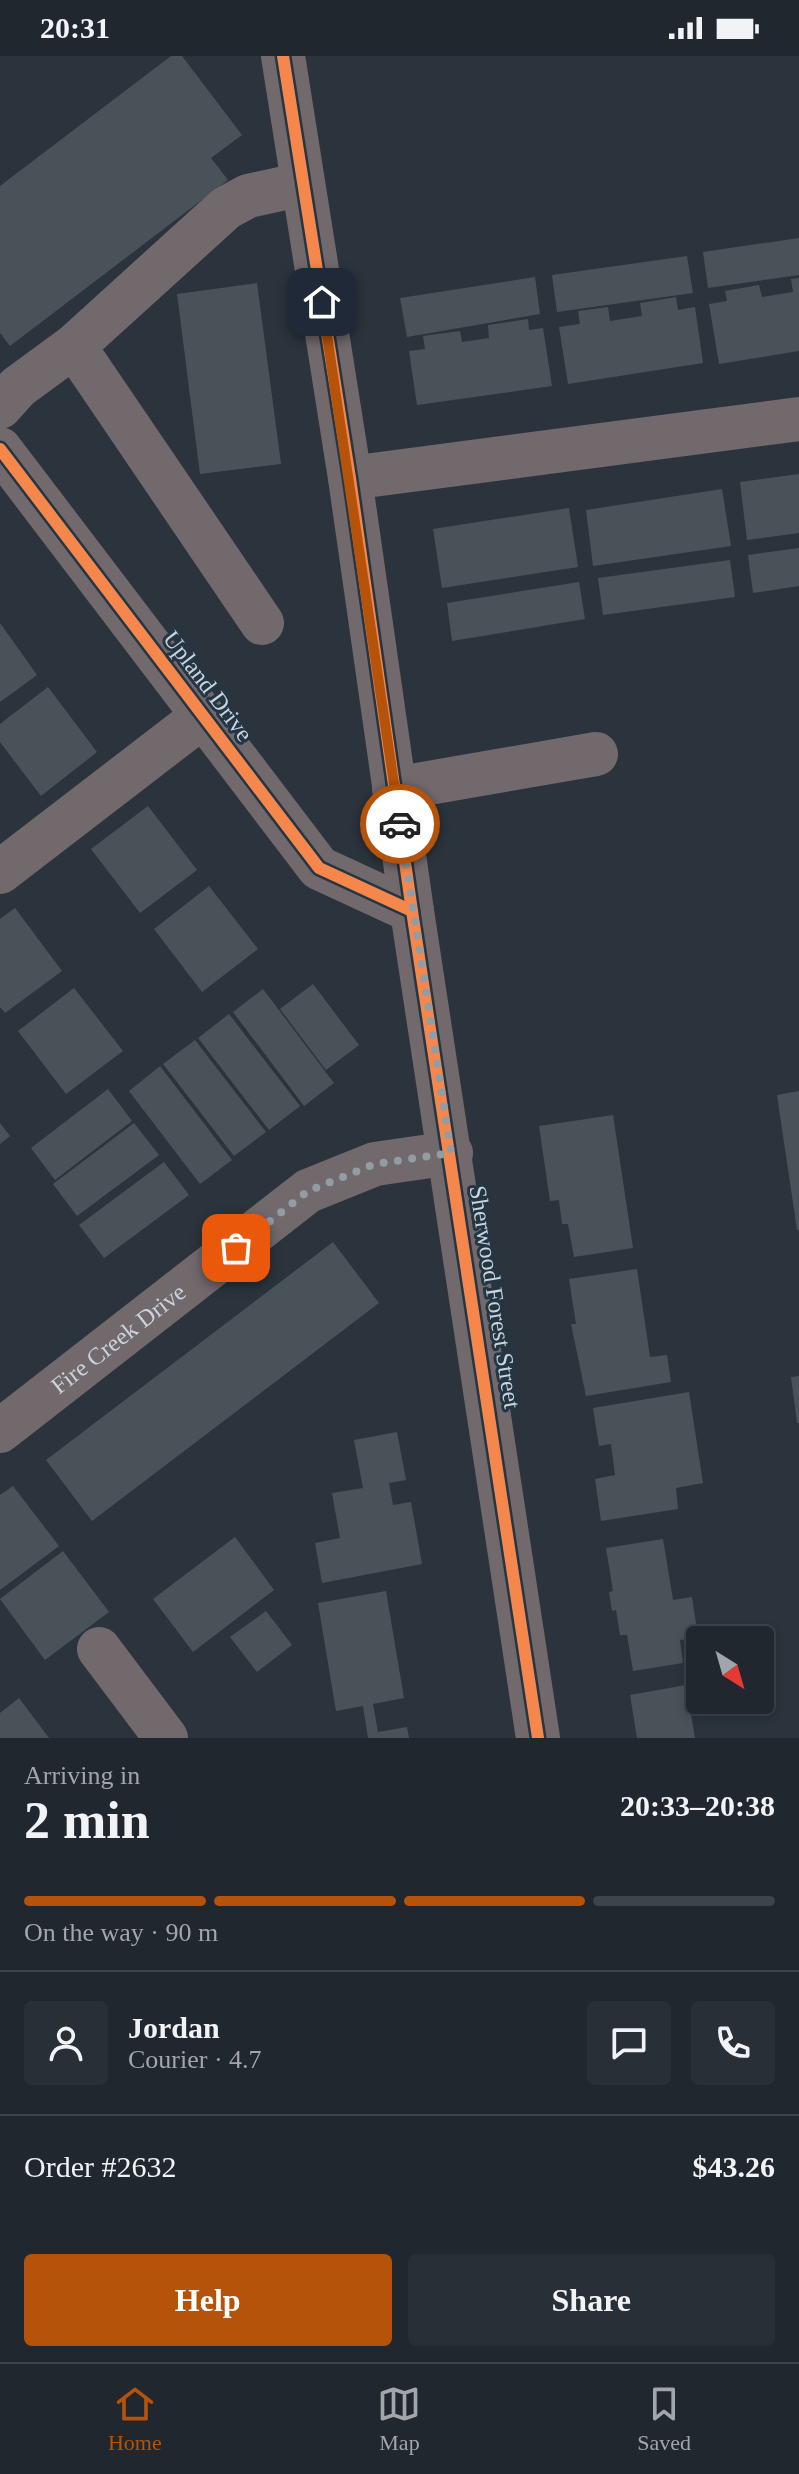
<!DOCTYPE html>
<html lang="en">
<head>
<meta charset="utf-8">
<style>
  :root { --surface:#20272e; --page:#282f36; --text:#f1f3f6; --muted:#a2a5aa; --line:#3d444a; --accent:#b45309 }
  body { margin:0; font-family:Georgia,serif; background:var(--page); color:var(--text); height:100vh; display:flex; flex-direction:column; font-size:30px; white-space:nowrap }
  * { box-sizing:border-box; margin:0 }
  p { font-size:26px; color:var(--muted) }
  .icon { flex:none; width:44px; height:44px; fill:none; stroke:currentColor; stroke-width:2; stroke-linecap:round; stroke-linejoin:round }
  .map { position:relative; height:1682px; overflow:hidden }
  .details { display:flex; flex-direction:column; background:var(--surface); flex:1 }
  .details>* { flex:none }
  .needle { width:52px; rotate:143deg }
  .controls { position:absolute; left:686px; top:1570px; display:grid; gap:16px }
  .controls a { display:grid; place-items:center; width:88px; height:88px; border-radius:8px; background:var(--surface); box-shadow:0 4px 12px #0003,0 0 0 2px var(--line); font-size:40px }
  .pin { position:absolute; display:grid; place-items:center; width:68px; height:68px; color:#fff; margin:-34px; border-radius:16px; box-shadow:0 4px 12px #0006 }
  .courier { position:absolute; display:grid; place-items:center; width:80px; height:80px; margin:-40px; border:6px solid #b45309; border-radius:50%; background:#fff; color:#222; box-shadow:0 2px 10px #0007 }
  .head em { font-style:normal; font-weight:700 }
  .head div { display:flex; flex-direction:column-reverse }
  .head { display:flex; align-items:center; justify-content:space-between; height:136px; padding:0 24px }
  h1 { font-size:52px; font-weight:700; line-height:60px }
  .bar { display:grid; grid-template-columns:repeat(4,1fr); gap:12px 8px; align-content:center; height:96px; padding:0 24px }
  .bar i { height:10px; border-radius:6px; background:var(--line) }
  .bar .on { background:var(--accent) }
  .bar p { grid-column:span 4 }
  .line { display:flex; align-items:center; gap:20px; padding:0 24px; border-top:2px solid var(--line) }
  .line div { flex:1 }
  .round { display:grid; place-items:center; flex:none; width:84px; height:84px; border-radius:8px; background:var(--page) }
  .button { display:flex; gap:16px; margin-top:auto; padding:16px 24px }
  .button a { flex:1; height:92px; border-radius:8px; background:var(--accent); color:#fff; font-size:32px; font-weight:700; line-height:92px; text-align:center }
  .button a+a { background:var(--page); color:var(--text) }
  .status { display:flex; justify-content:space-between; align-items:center; height:56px; padding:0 40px; background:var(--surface); direction:ltr }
  .status svg { height:22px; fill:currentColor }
  .menu { display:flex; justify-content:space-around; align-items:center; height:112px; border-top:2px solid var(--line); background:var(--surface); font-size:22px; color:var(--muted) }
  .menu a { display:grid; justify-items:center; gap:4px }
  .menu .on { color:var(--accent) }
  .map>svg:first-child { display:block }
</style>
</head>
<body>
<div class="status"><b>20:31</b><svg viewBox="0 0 49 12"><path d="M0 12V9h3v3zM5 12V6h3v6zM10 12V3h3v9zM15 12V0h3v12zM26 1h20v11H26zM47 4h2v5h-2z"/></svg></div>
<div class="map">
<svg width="799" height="1682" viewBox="0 0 799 1682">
  <rect width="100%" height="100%" fill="#2b343d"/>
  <g fill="#4a5259">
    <path d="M 171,0 L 182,0 L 242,79 L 211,102 L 228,124 L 10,290 L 0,277 L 0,130 Z"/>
    <path d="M 799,182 L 799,219 L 708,232 L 703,196 Z"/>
    <path d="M 687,200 L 693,237 L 557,256 L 552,219 Z"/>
    <path d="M 535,221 L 540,258 L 407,281 L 400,242 Z"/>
    <path d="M 799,222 L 799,295 L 719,308 L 709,248 L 727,245 L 725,235 L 759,229 L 762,241 L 793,236 L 791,223 Z"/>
    <path d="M 257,227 L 281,408 L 200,418 L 177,238 Z"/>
    <path d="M 676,241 L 678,254 L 695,251 L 703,307 L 568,328 L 559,271 L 580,268 L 578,255 L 608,251 L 610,265 L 642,260 L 640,247 Z"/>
    <path d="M 528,263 L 529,274 L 543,272 L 552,330 L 417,349 L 409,295 L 425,293 L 423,280 L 460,275 L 462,286 L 489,282 L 488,269 Z"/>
    <path d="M 799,418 L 799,477 L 747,484 L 740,426 Z"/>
    <path d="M 722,433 L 731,490 L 593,510 L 586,454 Z"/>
    <path d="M 569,452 L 578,511 L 442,532 L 433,473 Z"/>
    <path d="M 799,492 L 799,530 L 753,537 L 748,499 Z"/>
    <path d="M 730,504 L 735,541 L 603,559 L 598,522 Z"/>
    <path d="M 579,526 L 585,563 L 452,585 L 447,547 Z"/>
    <path d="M 0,567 L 37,619 L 0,646 Z"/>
    <path d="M 48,631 L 97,696 L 41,740 L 0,686 L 0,668 Z"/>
    <path d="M 148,750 L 197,814 L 140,857 L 91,793 Z"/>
    <path d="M 209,830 L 258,893 L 202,936 L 154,873 Z"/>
    <path d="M 15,852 L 62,915 L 5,957 L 0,951 L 0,863 Z"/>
    <path d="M 313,928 L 359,989 L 326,1014 L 280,953 Z"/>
    <path d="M 74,932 L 123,995 L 66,1038 L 18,975 Z"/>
    <path d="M 263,933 L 334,1027 L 304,1050 L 233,956 Z"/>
    <path d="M 229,958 L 300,1050 L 269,1074 L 198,982 Z"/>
    <path d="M 195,984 L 266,1076 L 234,1100 L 163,1008 Z"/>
    <path d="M 160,1010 L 232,1104 L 200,1128 L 129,1035 Z"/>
    <path d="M 108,1033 L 132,1065 L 55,1124 L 31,1092 Z"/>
    <path d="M 799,1035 L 799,1174 L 797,1174 L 777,1039 Z"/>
    <path d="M 613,1059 L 633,1192 L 574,1201 L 568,1168 L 562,1168 L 559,1144 L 550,1145 L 539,1070 Z"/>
    <path d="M 0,1067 L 10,1080 L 0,1088 Z"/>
    <path d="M 134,1067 L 159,1099 L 77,1160 L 53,1128 Z"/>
    <path d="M 164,1106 L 189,1139 L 104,1202 L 79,1169 Z"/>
    <path d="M 333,1186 L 379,1247 L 92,1465 L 46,1404 Z"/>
    <path d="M 637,1213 L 650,1301 L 667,1299 L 671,1326 L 586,1340 L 571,1268 L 576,1268 L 569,1223 Z"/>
    <path d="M 799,1320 L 799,1367 L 797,1367 L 791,1321 Z"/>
    <path d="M 689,1336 L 703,1427 L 676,1432 L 678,1453 L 601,1465 L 595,1423 L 615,1419 L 611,1388 L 599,1390 L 593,1352 Z"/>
    <path d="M 397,1376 L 406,1424 L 389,1427 L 393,1449 L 411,1446 L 422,1508 L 322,1527 L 315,1487 L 340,1482 L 332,1437 L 363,1432 L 354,1384 Z"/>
    <path d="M 13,1430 L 59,1490 L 0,1534 L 0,1439 Z"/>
    <path d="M 235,1481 L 274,1534 L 193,1596 L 153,1543 Z"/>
    <path d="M 663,1483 L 673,1544 L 692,1541 L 698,1581 L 680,1584 L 683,1607 L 633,1615 L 627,1579 L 620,1579 L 616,1554 L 612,1555 L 609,1536 L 613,1535 L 606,1492 Z"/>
    <path d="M 63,1495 L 109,1556 L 45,1604 L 0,1543 Z"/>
    <path d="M 386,1535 L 404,1642 L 373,1648 L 378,1676 L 407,1671 L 409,1682 L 368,1682 L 363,1650 L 336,1655 L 318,1547 Z"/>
    <path d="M 266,1555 L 292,1589 L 257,1616 L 230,1581 Z"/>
    <path d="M 686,1629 L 695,1682 L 637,1682 L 630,1639 Z"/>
    <path d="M 19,1642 L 49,1682 L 0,1682 L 0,1657 Z"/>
  </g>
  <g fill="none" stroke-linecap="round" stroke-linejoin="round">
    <g stroke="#72696d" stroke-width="44">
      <path d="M 283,0 L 350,422 L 412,855 L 538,1682"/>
      <path d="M 74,290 L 226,152 L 248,140 L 303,128"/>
      <path d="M 0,351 L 18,331 L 74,290 L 262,567"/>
      <path d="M 0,393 L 319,812 L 412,855"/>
      <path d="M 350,422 L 799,363"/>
      <path d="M 394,733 L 596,698"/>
      <path d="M 0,816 L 203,660"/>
      <path id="s1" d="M 0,1375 L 308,1135 L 375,1108 L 451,1097"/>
      <path d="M 99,1593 L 166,1682"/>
    </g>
    <defs>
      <g id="cycleway">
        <path d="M 283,0 L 350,422 L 412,855 L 538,1682"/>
        <path d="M 0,393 L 319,812 L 412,855"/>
      </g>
    </defs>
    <use href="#cycleway" stroke="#243544" stroke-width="17"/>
    <use href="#cycleway" stroke="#f5874c" stroke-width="12"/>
  </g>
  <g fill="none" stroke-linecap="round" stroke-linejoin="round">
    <path stroke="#929ca5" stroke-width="8" stroke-dasharray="0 14.4" d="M 236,1192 L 308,1135 L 375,1108 L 451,1097 L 400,768"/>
    <path stroke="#b45309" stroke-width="10" d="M 322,246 L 400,768"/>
  </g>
  <g text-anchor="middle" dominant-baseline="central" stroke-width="6" stroke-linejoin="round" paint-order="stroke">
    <g font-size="24" fill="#c9d4dd" stroke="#243544">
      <text transform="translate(208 630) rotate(53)">Upland Drive</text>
      <text transform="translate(495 1241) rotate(81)">Sherwood Forest Street</text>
      <text stroke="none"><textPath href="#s1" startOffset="150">Fire Creek Drive</textPath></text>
    </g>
  </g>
</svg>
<div class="controls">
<a><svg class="needle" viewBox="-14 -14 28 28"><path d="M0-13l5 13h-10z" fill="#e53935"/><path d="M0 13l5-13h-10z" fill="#a2a5aa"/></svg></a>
</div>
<div class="pin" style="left:236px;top:1192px;background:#ea580c"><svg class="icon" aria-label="bag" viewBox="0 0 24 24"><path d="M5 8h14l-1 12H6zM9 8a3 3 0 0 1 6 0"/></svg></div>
<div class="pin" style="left:322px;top:246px;background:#1f2937"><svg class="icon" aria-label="home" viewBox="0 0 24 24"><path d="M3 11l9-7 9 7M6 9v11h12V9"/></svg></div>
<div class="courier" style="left:400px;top:768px"><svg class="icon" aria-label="car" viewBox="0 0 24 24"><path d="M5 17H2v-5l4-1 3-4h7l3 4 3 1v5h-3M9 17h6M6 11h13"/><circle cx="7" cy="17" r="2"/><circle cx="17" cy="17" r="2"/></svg></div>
</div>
<section class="details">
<div class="head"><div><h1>2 min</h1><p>Arriving in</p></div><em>20:33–20:38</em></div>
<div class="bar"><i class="on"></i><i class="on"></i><i class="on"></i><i></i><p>On the way · 90 m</p></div>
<div class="line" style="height:144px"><a class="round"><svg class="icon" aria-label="person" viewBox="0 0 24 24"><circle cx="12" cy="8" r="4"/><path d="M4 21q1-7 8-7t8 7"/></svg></a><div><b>Jordan</b><p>Courier · 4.7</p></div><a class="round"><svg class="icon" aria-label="chat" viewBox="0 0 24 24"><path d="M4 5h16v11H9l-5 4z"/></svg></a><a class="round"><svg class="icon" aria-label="phone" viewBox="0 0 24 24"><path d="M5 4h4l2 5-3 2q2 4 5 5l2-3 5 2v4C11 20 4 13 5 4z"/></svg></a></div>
<div class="line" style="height:104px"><div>Order #2632</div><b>$43.26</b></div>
<div class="button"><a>Help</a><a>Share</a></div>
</section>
<nav class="menu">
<a class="on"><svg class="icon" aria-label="home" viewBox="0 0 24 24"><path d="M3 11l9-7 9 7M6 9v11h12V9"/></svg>Home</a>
<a><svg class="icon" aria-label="map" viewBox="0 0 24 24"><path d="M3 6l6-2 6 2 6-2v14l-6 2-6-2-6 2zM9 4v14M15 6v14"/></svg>Map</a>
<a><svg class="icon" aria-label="saved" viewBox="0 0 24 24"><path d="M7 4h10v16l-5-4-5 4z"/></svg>Saved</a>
</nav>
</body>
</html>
